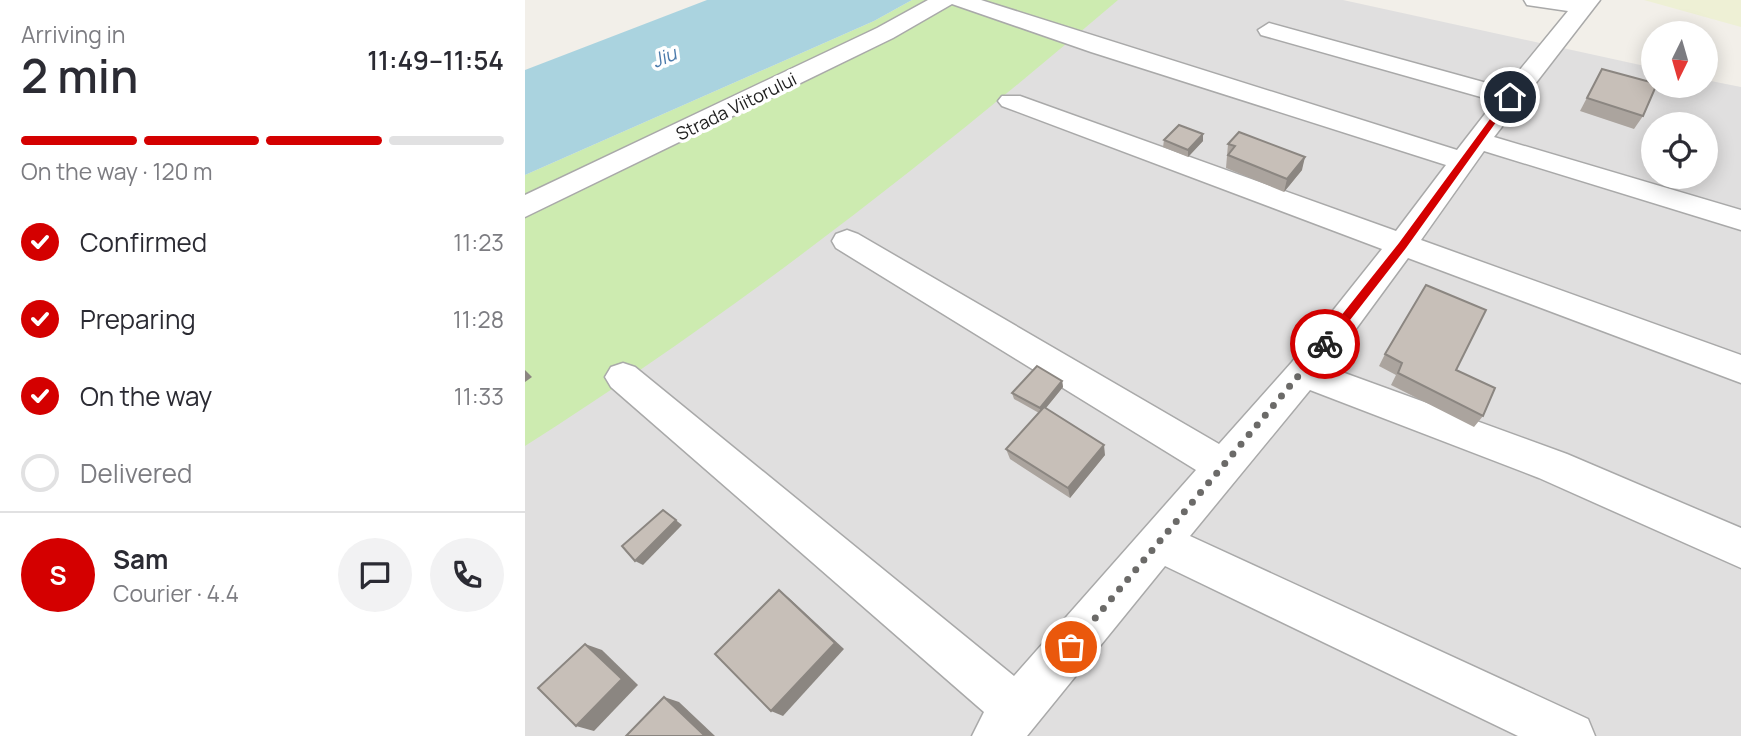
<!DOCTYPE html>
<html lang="en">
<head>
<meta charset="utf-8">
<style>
  :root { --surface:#fff; --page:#f2f2f3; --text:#2b2b33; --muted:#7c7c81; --line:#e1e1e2; --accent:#d40000 }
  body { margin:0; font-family:Manrope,sans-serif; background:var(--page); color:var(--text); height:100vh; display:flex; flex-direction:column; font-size:26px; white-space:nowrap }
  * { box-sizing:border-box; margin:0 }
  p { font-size:23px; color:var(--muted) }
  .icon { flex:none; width:38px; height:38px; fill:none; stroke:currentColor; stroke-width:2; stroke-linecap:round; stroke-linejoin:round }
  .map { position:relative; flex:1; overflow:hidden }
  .sheet { display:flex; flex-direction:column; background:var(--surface); width:525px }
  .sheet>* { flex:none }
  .needle { width:46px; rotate:185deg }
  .tools { position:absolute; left:1116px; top:21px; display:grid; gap:14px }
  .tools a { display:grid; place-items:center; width:77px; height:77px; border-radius:50%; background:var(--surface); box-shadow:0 4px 18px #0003; font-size:35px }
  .pin { position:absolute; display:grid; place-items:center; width:60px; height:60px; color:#fff; margin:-30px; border:4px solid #fff; border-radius:50%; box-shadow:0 2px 7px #0007 }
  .courier { position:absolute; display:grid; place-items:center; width:70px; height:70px; margin:-35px; border:5px solid #d40000; border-radius:50%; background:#fff; color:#222; box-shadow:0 2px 9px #0007 }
  .headline em { font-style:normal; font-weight:600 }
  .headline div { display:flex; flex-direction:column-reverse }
  .headline { display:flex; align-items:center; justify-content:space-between; height:119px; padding:0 21px }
  h1 { font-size:46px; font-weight:600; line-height:52px }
  .bar { display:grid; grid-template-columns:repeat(4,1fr); gap:10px 7px; align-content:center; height:84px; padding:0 21px }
  .bar i { height:9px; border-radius:5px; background:var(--line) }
  .bar .selected { background:var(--accent) }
  .bar p { grid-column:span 4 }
  .line { display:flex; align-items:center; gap:18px; padding:0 21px; border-top:2px solid var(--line) }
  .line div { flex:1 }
  .round { display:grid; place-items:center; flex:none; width:74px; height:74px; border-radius:37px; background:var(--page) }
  ol { padding:0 21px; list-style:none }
  li { display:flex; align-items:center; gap:21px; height:77px }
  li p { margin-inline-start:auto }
  li .icon { padding:7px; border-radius:50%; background:var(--accent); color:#fff; stroke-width:4 }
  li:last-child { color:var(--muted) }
  li i { width:38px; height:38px; border:4px solid var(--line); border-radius:50% }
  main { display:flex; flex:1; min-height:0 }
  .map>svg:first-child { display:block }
</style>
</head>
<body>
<main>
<section class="sheet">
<div class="headline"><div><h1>2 min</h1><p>Arriving in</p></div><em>11:49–11:54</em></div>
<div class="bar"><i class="selected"></i><i class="selected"></i><i class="selected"></i><i></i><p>On the way · 120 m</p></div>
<ol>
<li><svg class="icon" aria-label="check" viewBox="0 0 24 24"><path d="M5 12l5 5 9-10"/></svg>Confirmed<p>11:23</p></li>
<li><svg class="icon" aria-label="check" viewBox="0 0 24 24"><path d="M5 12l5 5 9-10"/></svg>Preparing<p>11:28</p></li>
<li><svg class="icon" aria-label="check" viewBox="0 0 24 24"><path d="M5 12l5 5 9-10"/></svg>On the way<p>11:33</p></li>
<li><i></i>Delivered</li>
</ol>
<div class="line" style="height:126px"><b class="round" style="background:var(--accent);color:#fff">S</b><div><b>Sam</b><p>Courier · 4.4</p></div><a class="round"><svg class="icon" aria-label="chat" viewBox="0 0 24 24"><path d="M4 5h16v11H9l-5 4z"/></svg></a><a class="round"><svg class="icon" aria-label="phone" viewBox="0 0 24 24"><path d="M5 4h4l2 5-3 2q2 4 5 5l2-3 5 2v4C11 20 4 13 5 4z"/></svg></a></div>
</section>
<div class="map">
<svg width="1216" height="736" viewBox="0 0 1216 736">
  <rect width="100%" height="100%" fill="#f2efe9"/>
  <path fill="#e0dfdf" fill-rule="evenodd" d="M 476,0 L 818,0 L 1129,68 L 1129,86 L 1181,86 L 1181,80 L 1216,87 L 1216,736 L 0,736 L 0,221 ZM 1129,124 L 1181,124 L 1181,177 L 1129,177 Z"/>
  <path fill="#eef0d5" d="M 1119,0 L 1216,0 L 1216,27 Z"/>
  <path fill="#cdebb0" d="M 387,0 L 593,0 C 405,161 209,313 0,446 L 0,175 L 349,21 Z"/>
  <path fill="#aad3df" d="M 182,0 L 387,0 L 349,21 L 0,175 L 0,70 Z"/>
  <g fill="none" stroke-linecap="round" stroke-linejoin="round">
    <defs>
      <path id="minor" d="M 403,0 L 456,0 L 932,150 L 970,101 L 736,35 L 733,30 L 744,23 L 980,88 L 1043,11 L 1002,5 L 999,0 L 1075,0 L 969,137 L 1216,210 L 1216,230 L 959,151 L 896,240 L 1216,355 L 1216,383 L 883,258 L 803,367 L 1042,454 L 1216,528 L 1216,568 L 1014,478 L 785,390 L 665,536 L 1063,719 L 1070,736 L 993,736 L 640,566 L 502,736 L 447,736 L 459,712 L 86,387 L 80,377 L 86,367 L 98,363 L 110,367 L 489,676 L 671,470 L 311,248 L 307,241 L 311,234 L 322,230 L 333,234 L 694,444 L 767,362 L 857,249 L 477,106 L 473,101 L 477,96 L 495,96 L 871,231 L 921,165 L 566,52 L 427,4 L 368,38 L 0,217 L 0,195 L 352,28 Z"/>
    </defs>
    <use href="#minor" stroke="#a9a9a9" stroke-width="3"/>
    <use href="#minor" fill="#fff" fill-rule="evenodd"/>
  </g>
  <g fill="#aba49e">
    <path d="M 1077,69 L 1118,116 L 1109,129 L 1055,111 Z"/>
    <path d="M 678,134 L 678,141 L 663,157 L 638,147 L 639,140 Z"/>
    <path d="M 703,144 L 777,170 L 759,192 L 701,168 Z"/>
    <path d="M 860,354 L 931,370 L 958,416 L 949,427 L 866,385 L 871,375 L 854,366 Z"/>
    <path d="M 537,381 L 538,387 L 521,408 L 580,455 L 545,498 L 485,459 L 481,449 L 514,413 L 489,399 L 487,393 Z"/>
  </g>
  <g fill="#8b8681">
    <path d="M 678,134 L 678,141 L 663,157 L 663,150 Z"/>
    <path d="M 780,157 L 777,170 L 759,192 L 762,179 Z"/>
    <path d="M 0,370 L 7,377 L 0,382 Z"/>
    <path d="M 537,381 L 538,387 L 516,414 L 515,408 Z"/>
    <path d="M 579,445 L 580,455 L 545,498 L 543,488 Z"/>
    <path d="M 138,510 L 157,525 L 118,565 L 110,561 Z"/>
    <path d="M 254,590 L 264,598 L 319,649 L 258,716 L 246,711 Z"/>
    <path d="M 60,644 L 77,650 L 113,685 L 69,731 L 51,726 Z"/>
    <path d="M 139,697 L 154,702 L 190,736 L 180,736 Z"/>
  </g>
  <g fill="#c7bfb8" stroke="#8b8681" stroke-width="2">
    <path d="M 1077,69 L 1129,83 L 1129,86 L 1131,86 L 1118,116 L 1062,98 Z"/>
    <path d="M 654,125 L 678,134 L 663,150 L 639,140 Z"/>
    <path d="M 714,132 L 780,157 L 762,179 L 703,155 L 710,146 L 703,144 Z"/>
    <path d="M 901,285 L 961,310 L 931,370 L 970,388 L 958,416 L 873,373 L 877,363 L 860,354 Z"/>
    <path d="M 512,366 L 537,381 L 515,408 L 487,393 Z"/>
    <path d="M 519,407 L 579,445 L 543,488 L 481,449 Z"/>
    <path d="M 138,510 L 151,520 L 110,561 L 97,546 Z"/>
    <path d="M 254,590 L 310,643 L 246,711 L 190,654 Z"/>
    <path d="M 60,644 L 97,679 L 51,726 L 13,688 Z"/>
    <path d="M 139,697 L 180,736 L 101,736 Z"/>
  </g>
  <path fill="#d40000" d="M 982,96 L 989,97 L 881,248 L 804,347 L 796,347 L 796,341 L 874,243 Z"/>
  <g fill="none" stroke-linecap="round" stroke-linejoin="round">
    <path stroke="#6b6a68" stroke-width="7" stroke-dasharray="0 12.6" d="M 546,647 L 800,344"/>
  </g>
  <g text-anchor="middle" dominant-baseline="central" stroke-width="7" stroke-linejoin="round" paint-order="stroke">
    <g font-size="18" fill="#222" stroke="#fff">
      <text transform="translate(211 106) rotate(-26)">Strada Viitorului</text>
    </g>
    <g font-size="19" font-style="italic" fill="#4a7aab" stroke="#fff">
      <text transform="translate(139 57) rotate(-22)">Jiu</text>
    </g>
  </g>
</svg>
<div class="tools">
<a><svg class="needle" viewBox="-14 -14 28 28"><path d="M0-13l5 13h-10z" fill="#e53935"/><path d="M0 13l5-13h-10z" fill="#7c7c81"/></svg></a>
<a><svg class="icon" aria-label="locate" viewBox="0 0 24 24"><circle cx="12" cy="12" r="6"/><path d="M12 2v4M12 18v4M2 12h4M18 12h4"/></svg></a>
</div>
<div class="pin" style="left:546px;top:647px;background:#ea580c"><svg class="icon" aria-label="bag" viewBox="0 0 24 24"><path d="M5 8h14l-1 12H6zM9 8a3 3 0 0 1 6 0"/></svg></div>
<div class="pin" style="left:985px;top:97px;background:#1f2937"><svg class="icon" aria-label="home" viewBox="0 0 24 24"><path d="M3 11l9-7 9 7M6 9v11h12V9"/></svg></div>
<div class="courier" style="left:800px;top:344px"><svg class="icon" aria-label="bike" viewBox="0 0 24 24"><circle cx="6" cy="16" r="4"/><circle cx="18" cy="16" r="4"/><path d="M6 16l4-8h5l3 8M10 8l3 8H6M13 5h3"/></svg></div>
</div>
</main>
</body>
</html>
